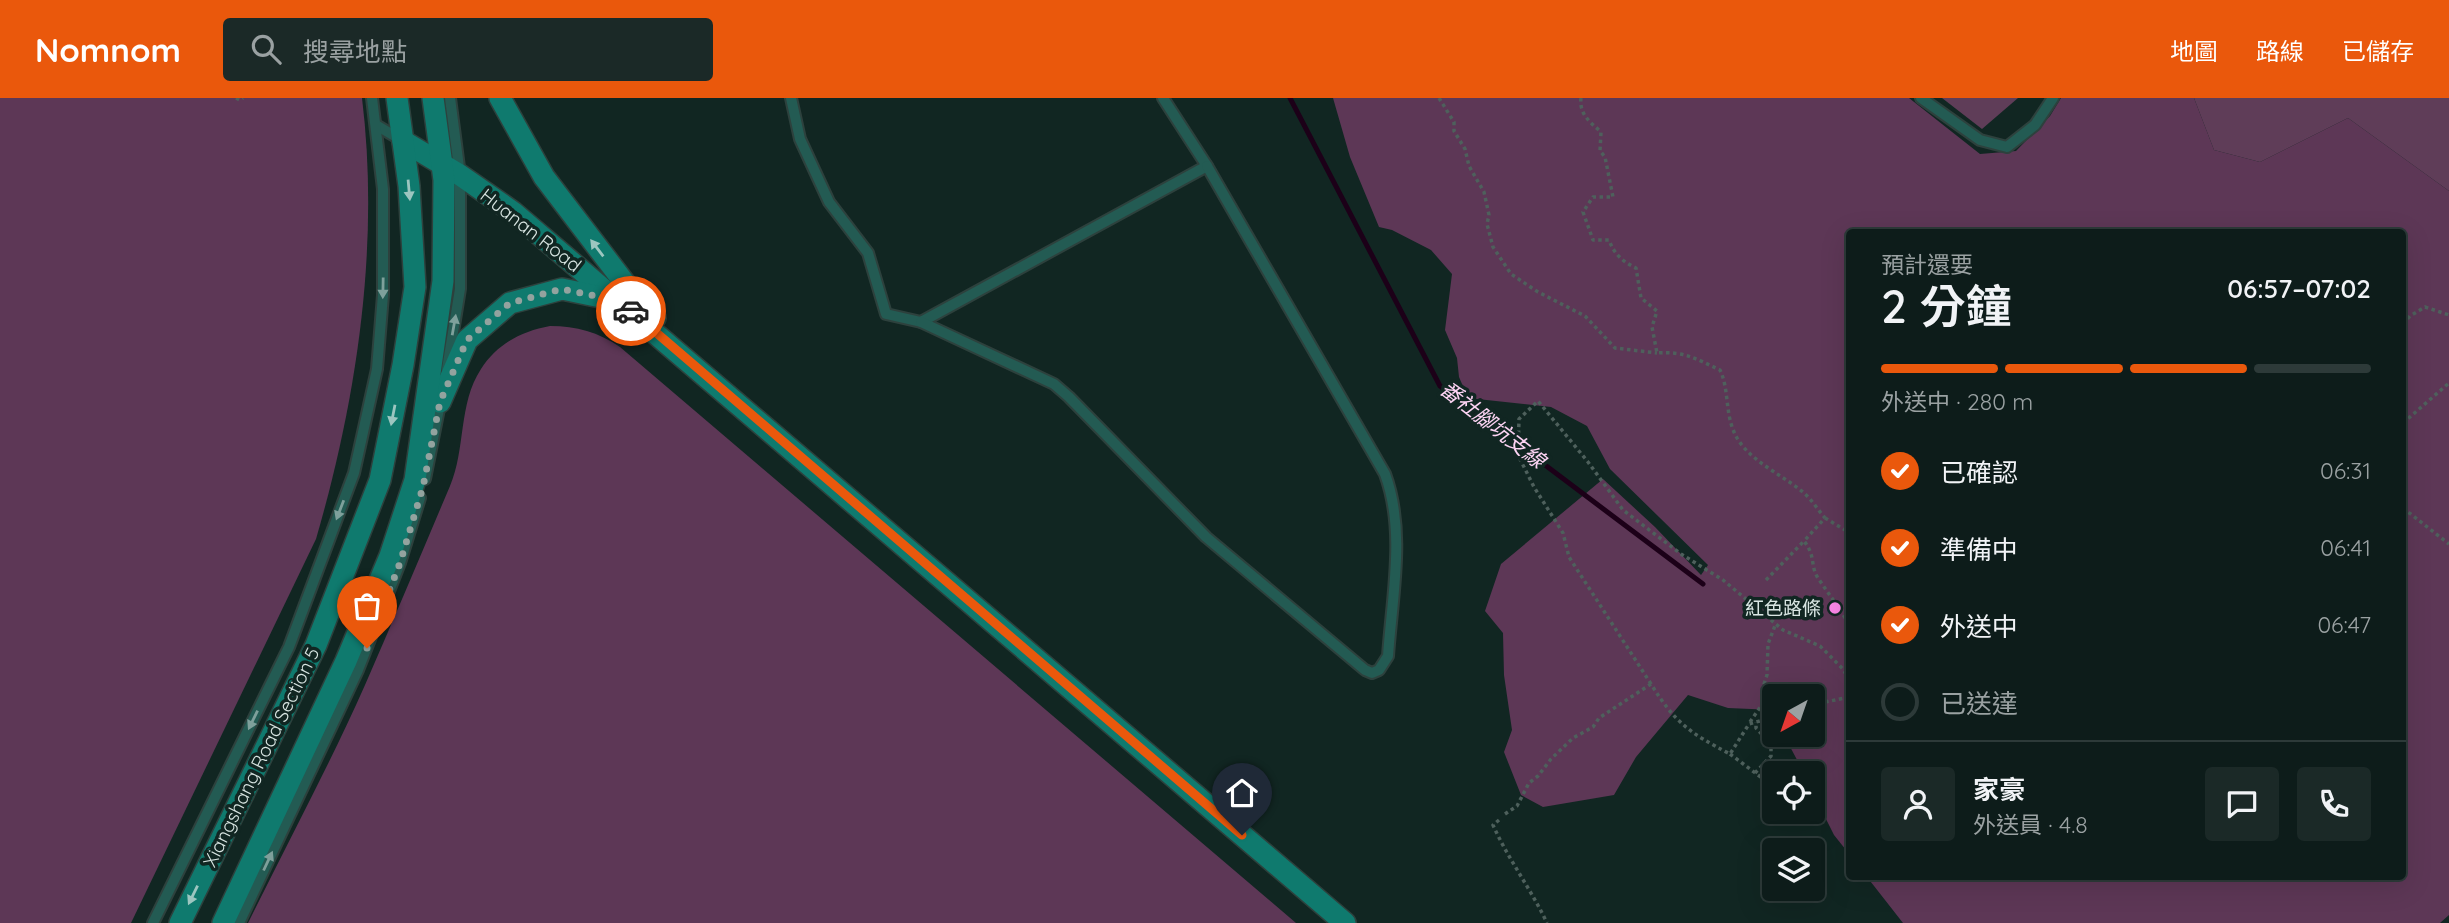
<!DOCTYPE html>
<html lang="zh-TW">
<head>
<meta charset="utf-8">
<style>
  :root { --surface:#0d1c1a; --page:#1b2927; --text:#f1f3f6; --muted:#9aa1a2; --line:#2d3a39; --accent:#ea580c }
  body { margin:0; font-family:Quicksand,"Noto Sans TC",sans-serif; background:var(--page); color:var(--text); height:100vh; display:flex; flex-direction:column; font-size:26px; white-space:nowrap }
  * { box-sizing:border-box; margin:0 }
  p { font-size:23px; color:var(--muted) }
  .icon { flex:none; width:38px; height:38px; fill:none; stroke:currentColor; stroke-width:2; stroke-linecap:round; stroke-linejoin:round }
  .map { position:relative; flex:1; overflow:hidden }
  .panel { position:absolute; left:1846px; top:131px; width:560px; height:651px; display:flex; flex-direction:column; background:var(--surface); border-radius:7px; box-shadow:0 7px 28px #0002,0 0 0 2px var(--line) }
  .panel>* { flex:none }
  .needle { width:46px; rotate:220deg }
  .fabs { position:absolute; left:1762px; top:586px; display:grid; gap:14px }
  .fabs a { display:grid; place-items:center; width:63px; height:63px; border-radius:7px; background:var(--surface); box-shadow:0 7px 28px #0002,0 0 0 2px var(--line); font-size:35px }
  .pin { position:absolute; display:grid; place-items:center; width:60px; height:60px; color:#fff; margin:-72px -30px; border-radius:50% 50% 50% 0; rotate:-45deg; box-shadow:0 0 7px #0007 }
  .pin .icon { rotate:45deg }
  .courier { position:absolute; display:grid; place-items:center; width:70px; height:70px; margin:-35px; border:5px solid #ea580c; border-radius:50%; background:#fff; color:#222; box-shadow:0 2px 9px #0007 }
  .overview em { font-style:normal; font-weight:600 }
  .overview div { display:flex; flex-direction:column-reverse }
  .overview { display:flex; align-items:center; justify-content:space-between; height:119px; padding:0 35px }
  h1 { font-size:46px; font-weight:600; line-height:52px }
  .bar { display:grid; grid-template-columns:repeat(4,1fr); gap:10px 7px; align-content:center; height:84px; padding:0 35px }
  .bar i { height:9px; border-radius:5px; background:var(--line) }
  .bar .active { background:var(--accent) }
  .bar p { grid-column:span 4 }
  .line { display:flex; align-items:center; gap:18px; padding:0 35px; border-top:2px solid var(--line) }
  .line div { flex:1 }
  .round { display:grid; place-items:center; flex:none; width:74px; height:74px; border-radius:7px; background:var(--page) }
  ol { padding:0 35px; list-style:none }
  li { display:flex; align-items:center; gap:21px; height:77px }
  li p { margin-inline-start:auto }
  li .icon { padding:7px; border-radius:50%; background:var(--accent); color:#fff; stroke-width:4 }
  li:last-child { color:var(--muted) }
  li i { width:38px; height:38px; border:4px solid var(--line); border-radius:50% }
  header { display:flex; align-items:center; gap:42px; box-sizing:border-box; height:98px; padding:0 35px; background:var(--accent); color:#fff }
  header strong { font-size:33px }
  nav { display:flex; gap:38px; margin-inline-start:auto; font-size:24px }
  .search { width:490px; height:63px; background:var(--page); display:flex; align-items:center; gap:18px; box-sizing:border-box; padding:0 24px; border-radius:7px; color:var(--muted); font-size:26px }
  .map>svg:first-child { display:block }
</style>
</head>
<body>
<header>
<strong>Nomnom</strong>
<div class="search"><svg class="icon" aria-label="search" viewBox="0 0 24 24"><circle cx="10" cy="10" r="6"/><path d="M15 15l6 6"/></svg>搜尋地點</div>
<nav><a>地圖</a><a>路線</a><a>已儲存</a></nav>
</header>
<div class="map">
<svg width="2449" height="825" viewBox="0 0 2449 825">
  <rect width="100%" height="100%" fill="#112622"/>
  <g fill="#5f3d58">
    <path d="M 1942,0 L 2018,0 L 1982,31 Z"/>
    <path d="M 2194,0 L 2449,0 L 2449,93 L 2348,20 L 2260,64 L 2214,52 Z"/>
  </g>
  <g fill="#5d3756">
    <path d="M 0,0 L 362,0 C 380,147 357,300 316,441 L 131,825 L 0,825 Z"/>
    <path d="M 1333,0 L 1909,0 L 1980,56 L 2016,53 L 2050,18 L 2061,0 L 2194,0 L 2214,52 L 2260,64 L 2348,20 L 2449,93 L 2449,817 L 2440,825 L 1903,825 L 1867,779 L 2403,779 L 2403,135 L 1850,135 L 1850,757 L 1834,737 L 1813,695 L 1813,676 L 1804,675 L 1787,643 L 1793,637 L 1813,637 L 1813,598 L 1774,598 L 1774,612 L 1728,610 L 1688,597 L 1636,659 L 1614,697 L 1543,709 L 1521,697 L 1504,654 L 1512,632 L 1504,577 L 1503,535 L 1485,513 L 1501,466 L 1603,381 L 1655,429 L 1701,477 L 1708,467 L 1610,371 L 1587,328 L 1551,309 L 1468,300 L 1459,279 L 1457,260 L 1445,232 L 1452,176 L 1431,152 L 1392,132 L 1379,129 L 1350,59 Z"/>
    <path d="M 550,228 C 577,228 598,234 620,249 L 1296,825 L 248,825 C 287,746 329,668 365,587 C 394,521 422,454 450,388 C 466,351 458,306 481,271 C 497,246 522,233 550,228 Z"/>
  </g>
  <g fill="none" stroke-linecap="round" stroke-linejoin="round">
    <path stroke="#1c0018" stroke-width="5" d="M 1290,0 L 1440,288 L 1703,486"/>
    <defs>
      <g id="lane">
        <path d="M 791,0 L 800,41 L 829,104 L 868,155 L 886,216 L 921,224 L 1207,68 L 1163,0"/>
        <path d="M 1921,0 L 1980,42 L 2007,49 L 2035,27 L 2053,0"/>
        <path d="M 376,27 L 403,43"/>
        <path d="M 921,224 L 1054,286 L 1069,299 L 1206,439 L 1365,572 L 1372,575 L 1379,572 L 1388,558 C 1392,499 1406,433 1385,376 L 1207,68"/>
        <path d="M 447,271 L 460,191 L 460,77 L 450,0"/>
        <path d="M 425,381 L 441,301"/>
        <path d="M 153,825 L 289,549 L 354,375 L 377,271 L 383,197 L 383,91 L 372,0"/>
        <path d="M 239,825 L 358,572 L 400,465 L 420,400"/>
      </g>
      <g id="secondary">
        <path d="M 500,0 L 544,79 L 627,188 L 655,220"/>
        <path d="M 403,43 L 460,77 L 513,114 L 1345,825"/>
        <path d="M 440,304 L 467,242 L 510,205 L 562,191 L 615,202"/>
        <path d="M 180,825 L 316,547 L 380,382 L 403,267 L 415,189 L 409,88 L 397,0"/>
        <path d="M 223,825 L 346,563 L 390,458 L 415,382 L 443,183 L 444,82 L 433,0"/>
      </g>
    </defs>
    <use href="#lane" stroke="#2d413d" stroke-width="14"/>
    <use href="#secondary" stroke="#2d413d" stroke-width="24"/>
    <g stroke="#4e605c" stroke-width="3.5" stroke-dasharray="3.5 3.5" stroke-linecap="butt">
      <path d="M 236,0 L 240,2 L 243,0"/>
      <path d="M 1439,0 L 1454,24 L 1454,33 L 1465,51 L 1469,68 L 1484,94 L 1489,117 L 1487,126 L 1493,149 L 1511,176 L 1538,194 L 1585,218 L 1615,250 L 1657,255"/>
      <path d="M 1581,0 C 1579,16 1590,24 1601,34 L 1600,53 L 1605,59 L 1613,99 L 1593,99 L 1583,114 L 1593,142 L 1609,142 C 1614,156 1623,164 1636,170 L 1641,200 L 1657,213 L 1652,229 L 1657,255 C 1685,253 1696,261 1720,272 C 1730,293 1724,317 1737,340 C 1751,364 1783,377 1804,395 C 1812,402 1818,412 1825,420 L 1804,443 C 1816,458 1810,468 1818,480 C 1829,497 1841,511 1850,529"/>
      <path d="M 2403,226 L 2410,218 L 2425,209 L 2449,217"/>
      <path d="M 2403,325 L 2449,285"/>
      <path d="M 2403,410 L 2449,446"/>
      <path d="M 1825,420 L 1850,435"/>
      <path d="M 1766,482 L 1804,443"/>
      <path d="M 1651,586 L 1569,459 L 1563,435 L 1534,389 L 1518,357 L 1519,321 L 1538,303 L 1588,364 L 1623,412 L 1681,456 L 1723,482 L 1783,532 L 1820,548 L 1843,571 L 1850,583"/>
      <path d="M 1813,611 L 1825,604 L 1850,599"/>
      <path d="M 1750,624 L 1763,605 L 1764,586 L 1767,577 L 1768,546 L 1776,525"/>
      <path d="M 1730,656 L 1774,689"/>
      <path d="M 1755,675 L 1771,658 L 1771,646 L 1756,630 L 1756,624"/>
      <path d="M 1505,716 L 1517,708 L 1529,685 L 1538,678 L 1551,661 L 1573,640 L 1593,629 L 1599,620 L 1651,586 C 1675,625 1690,635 1730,656 L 1749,626 L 1774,619"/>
      <path d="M 1499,722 L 1493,727 C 1508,761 1531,791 1547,825"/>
    </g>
    <use href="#lane" stroke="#235b53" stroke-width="10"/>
    <use href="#secondary" stroke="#0f7a6e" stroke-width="21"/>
  </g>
  <defs><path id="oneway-solid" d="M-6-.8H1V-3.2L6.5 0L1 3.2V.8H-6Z" transform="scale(1.75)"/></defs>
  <g fill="#9cc6c0">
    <use href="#oneway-solid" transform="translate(409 92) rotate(85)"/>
    <use href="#oneway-solid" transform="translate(597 150) rotate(-127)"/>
    <use href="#oneway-solid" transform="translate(393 317) rotate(101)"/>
    <use href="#oneway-solid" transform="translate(193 797) rotate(116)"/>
  </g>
  <g fill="#7ea09b">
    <use href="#oneway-solid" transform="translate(383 190) rotate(91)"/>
    <use href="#oneway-solid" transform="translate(454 227) rotate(-80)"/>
    <use href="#oneway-solid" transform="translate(340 412) rotate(111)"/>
    <use href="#oneway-solid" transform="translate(253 622) rotate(116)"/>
    <use href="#oneway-solid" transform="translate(268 763) rotate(-65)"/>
  </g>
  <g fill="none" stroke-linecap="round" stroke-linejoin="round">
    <path stroke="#93a39f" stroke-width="7" stroke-dasharray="0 12.6" d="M 367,550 L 400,465 L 423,389 L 440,304 L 467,242 L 510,205 L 562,191 L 619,203 L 631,213"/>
    <path stroke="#ea580c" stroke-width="9" d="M 631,213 L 1242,737"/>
  </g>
  <circle fill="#fa87e7" stroke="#112622" stroke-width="2.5" cx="1835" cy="510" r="7"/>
  <g text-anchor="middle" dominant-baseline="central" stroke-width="7" stroke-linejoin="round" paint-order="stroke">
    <g font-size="19" fill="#d9e6e3" stroke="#112622">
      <text transform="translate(531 132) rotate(38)">Huanan Road</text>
      <text transform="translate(261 659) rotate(-64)">Xiangshang Road Section 5</text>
    </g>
    <g font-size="19" fill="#d9e6e3" stroke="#112622" text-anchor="end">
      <text x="1821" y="510">紅色路條</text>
    </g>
    <g font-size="21" font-style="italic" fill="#fdd4f4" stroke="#112622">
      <text transform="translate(1493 326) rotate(38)">番社腳坑支線</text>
    </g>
  </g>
</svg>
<div class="fabs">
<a><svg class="needle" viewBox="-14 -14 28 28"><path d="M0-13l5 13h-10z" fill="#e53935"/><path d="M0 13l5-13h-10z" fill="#9aa1a2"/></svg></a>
<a><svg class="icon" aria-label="locate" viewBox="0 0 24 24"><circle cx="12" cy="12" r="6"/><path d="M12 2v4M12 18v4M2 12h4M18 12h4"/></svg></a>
<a><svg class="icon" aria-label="layers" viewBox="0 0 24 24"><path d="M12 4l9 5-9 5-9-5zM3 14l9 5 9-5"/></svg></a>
</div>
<div class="pin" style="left:367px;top:550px;background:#ea580c"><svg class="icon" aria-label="bag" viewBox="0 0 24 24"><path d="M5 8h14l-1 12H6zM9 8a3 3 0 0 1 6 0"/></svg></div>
<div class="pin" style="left:1242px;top:737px;background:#1f2937"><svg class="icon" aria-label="home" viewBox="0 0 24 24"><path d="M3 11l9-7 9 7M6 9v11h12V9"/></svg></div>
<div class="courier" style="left:631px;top:213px"><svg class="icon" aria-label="car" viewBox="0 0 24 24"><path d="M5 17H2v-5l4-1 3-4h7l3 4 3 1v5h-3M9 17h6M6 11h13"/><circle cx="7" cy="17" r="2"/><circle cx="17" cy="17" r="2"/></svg></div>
<section class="panel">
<div class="overview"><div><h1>2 分鐘</h1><p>預計還要</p></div><em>06:57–07:02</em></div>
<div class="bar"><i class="active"></i><i class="active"></i><i class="active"></i><i></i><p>外送中 · 280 m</p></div>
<ol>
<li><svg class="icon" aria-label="check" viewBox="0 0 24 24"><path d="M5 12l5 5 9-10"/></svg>已確認<p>06:31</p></li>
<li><svg class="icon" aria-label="check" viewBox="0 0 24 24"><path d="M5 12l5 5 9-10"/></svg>準備中<p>06:41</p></li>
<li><svg class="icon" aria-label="check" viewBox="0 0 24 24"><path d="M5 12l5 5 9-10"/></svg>外送中<p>06:47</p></li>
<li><i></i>已送達</li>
</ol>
<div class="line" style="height:126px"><a class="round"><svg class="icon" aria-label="person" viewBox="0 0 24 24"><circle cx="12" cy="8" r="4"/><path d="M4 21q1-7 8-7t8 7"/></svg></a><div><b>家豪</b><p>外送員 · 4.8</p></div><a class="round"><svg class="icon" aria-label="chat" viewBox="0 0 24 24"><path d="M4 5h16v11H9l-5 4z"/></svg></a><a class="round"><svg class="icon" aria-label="phone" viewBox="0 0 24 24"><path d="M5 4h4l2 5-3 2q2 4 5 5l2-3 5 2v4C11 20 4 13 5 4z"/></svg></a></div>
</section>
</div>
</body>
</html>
